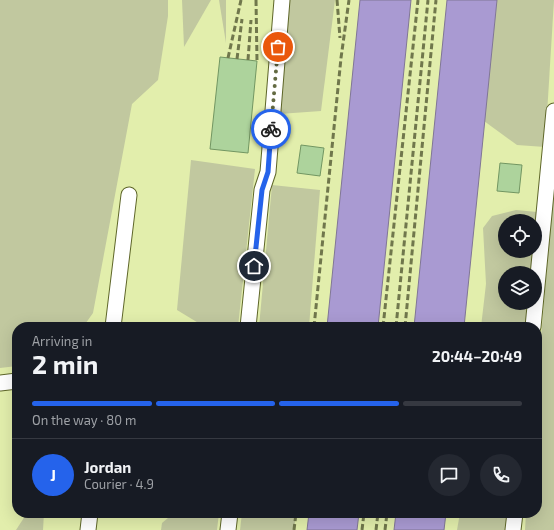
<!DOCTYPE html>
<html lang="en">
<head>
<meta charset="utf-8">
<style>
  :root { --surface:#171b24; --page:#242831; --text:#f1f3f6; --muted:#9ea1a6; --line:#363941; --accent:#2563eb }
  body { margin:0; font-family:"Exo 2",sans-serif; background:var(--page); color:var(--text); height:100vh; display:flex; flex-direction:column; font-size:15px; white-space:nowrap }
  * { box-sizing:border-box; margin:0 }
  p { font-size:13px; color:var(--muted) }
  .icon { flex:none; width:22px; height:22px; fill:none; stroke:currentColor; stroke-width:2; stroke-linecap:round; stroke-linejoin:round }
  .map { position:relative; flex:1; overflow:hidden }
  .details { position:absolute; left:12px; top:322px; width:530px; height:196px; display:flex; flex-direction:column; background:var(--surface); border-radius:16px; box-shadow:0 4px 16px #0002 }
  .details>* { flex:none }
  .tools { position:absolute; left:498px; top:214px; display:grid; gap:8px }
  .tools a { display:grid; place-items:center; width:44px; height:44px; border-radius:50%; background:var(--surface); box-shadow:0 4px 16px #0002; font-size:20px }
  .pin { position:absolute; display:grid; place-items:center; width:34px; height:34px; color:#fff; margin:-17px; border:2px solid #fff; border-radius:50%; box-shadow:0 1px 4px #0007 }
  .courier { position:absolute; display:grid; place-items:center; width:40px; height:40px; margin:-20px; border:3px solid #2563eb; border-radius:50%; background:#fff; color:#222; box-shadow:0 1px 5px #0007 }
  .head em { font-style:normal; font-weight:700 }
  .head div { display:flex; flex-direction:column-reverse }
  .head { display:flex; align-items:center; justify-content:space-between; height:68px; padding:0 20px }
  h1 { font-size:26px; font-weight:700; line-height:30px }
  .bar { display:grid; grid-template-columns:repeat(4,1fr); gap:6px 4px; align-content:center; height:48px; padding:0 20px }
  .bar i { height:5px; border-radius:3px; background:var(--line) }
  .bar .selected { background:var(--accent) }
  .bar p { grid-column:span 4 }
  .line { display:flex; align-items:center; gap:10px; padding:0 20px; border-top:1px solid var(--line) }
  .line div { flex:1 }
  .round { display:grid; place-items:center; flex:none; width:42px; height:42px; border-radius:21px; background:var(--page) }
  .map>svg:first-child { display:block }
</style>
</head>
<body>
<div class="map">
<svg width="554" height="530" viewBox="0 0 554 530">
  <rect width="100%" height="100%" fill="#e2eeac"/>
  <g fill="#c1c89f">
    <path d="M 0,0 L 168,0 L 168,16 L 158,80 L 132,104 L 93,313 L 83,327 L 17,327 L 17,366 L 0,368 Z"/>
    <path d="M 182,0 L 211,0 L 184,47 Z"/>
    <path d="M 219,0 L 226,0 L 226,43 Z"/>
    <path d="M 290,0 L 335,0 L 321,111 L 279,114 Z"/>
    <path d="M 497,0 L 554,0 L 545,147 L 517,145 L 484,121 Z"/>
    <path d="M 191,160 L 255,169 L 238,327 L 205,327 L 177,310 Z"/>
    <path d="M 554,184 L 554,530 L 525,530 L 526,513 L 537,513 L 537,384 Z"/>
    <path d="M 272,185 L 320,190 L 309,327 L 259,327 Z"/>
    <path d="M 516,210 L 537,212 L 535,237 L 535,221 L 505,221 L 505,251 L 534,251 L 532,273 L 505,273 L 505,303 L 529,303 L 527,327 L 481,327 L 486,284 L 483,228 L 492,216 Z"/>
    <path d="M 27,513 L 44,513 L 43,530 L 16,530 Z"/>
    <path d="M 174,513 L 219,513 L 217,530 L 161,530 L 162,523 Z"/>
    <path d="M 242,513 L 296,513 L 294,530 L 240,530 Z"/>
    <path d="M 460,513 L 510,513 L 509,530 L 457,530 Z"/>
  </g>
  <g fill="#a99ad2" stroke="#807696">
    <path d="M 360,0 L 411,0 L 378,327 L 327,327 Z"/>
    <path d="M 447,0 L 497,0 L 464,327 L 414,327 Z"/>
    <path d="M 309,513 L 359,513 L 357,530 L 307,530 Z"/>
    <path d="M 396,513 L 446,513 L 444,530 L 394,530 Z"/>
  </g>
  <g fill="#add39c" stroke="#729662">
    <path d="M 220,57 L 257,61 L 248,153 L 210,149 Z"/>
    <path d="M 301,145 L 324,148 L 320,176 L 297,173 Z"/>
    <path d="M 500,163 L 522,165 L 519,193 L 497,191 Z"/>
  </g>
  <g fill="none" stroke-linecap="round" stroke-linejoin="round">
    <defs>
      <g id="minor">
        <path d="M 113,327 L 129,195"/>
        <path d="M 248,327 L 262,190 L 268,172 L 282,0"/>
        <path d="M 533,327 L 554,111"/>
        <path d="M 0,383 L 17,381"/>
        <path d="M 88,530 L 90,513"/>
        <path d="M 228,530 L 230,513"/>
        <path d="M 513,530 L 515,513"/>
      </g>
    </defs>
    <use href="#minor" stroke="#5e6629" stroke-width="17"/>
    <use href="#minor" stroke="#fff" stroke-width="15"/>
    <g stroke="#70774c" stroke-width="3" stroke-dasharray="6 3" stroke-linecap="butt">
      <path d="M 256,0 L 257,61"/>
      <path d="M 337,0 L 340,38"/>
      <path d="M 228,58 L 241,0"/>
      <path d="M 237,59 L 242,19"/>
      <path d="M 248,60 L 251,20"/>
      <path d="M 314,327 L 341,58 L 349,0"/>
      <path d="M 383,327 L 418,0"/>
      <path d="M 396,327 L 428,0"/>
      <path d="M 405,327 L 436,0"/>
      <path d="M 294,530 L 296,513"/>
      <path d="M 362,530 L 364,513"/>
      <path d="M 376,530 L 378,513"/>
      <path d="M 385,530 L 387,513"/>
    </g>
  </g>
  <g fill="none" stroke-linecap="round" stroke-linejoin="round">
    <path stroke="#636a42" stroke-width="4" stroke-dasharray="0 7.2" d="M 271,129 L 278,47"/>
    <path stroke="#2563eb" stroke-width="5" d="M 254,266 L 262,190 L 268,172 L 271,129"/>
  </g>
</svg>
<div class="tools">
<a><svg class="icon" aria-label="locate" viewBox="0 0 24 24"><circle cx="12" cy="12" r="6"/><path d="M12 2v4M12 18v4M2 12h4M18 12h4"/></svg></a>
<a><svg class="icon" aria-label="layers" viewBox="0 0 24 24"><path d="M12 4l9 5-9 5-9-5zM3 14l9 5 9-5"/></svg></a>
</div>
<div class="pin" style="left:278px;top:47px;background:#ea580c"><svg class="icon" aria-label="bag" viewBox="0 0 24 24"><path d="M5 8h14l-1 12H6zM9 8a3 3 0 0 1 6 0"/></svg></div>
<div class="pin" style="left:254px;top:266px;background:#1f2937"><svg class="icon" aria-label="home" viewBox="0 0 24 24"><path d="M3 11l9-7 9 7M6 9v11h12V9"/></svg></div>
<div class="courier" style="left:271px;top:129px"><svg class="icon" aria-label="bike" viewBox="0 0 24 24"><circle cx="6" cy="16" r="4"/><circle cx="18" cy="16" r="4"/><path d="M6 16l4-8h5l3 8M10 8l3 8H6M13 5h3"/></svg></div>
<section class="details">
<div class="head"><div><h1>2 min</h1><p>Arriving in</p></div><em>20:44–20:49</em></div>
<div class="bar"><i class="selected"></i><i class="selected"></i><i class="selected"></i><i></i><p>On the way · 80 m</p></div>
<div class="line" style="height:72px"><b class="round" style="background:var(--accent);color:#fff">J</b><div><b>Jordan</b><p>Courier · 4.9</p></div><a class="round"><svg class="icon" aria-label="chat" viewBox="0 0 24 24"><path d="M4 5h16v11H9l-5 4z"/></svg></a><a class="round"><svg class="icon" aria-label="phone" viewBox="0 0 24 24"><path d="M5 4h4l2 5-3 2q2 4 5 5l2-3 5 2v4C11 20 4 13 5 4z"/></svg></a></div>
</section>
</div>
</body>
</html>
